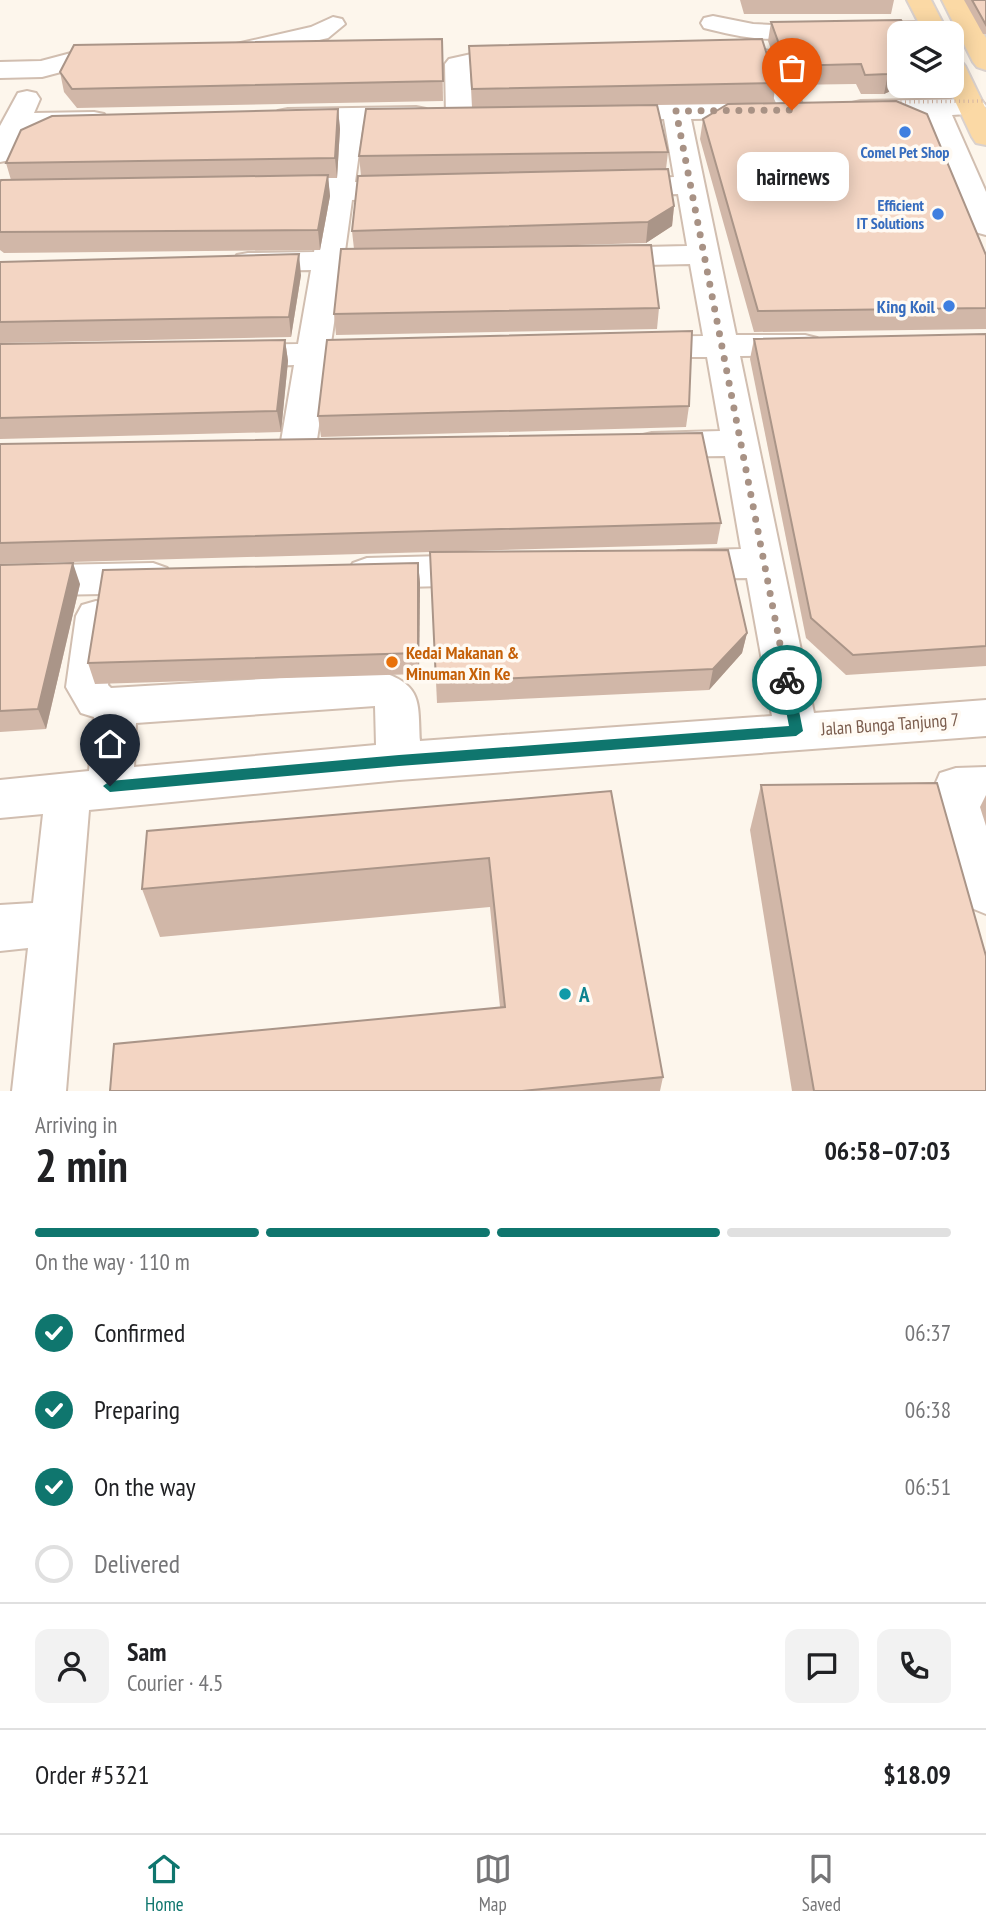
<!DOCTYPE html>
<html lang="en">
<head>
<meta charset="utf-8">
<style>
  :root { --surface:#fff; --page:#f2f2f2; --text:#202124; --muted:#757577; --line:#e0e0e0; --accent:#0f766e }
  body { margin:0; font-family:"PT Sans Narrow",sans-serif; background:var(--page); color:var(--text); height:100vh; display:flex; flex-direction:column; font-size:26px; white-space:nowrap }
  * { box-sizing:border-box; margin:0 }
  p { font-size:23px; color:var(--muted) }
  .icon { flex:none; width:38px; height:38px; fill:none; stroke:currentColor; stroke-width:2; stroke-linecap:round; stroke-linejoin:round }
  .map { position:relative; height:1091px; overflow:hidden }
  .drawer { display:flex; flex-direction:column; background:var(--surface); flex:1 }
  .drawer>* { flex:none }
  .buttons { position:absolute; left:887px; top:21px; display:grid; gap:14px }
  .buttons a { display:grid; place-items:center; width:77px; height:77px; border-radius:14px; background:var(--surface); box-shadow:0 4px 18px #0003; font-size:35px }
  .pin { position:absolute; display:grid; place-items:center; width:60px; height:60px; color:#fff; margin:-72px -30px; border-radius:50% 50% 50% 0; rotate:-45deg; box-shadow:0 0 7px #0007 }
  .pin .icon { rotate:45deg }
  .courier { position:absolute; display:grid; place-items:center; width:70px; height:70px; margin:-35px; border:5px solid #0f766e; border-radius:50%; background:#fff; color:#222; box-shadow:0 2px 9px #0007 }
  .bubble { position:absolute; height:49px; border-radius:14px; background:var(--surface); box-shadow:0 4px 18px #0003; font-size:23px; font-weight:600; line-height:49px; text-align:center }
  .head em { font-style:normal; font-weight:600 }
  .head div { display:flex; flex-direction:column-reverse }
  .head { display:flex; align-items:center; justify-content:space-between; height:119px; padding:0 35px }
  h1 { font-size:46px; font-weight:600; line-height:52px }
  .bar { display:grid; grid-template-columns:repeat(4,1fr); gap:10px 7px; align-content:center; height:84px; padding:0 35px }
  .bar i { height:9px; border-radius:5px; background:var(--line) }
  .bar .selected { background:var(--accent) }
  .bar p { grid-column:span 4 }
  .line { display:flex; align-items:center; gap:18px; padding:0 35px; border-top:2px solid var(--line) }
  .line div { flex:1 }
  .round { display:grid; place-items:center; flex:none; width:74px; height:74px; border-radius:14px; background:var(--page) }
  ol { padding:0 35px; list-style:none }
  li { display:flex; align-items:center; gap:21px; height:77px }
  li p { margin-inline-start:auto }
  li .icon { padding:7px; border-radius:50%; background:var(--accent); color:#fff; stroke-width:4 }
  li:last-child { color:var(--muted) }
  li i { width:38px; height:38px; border:4px solid var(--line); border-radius:50% }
  .dock { display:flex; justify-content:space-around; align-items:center; height:98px; border-top:2px solid var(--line); background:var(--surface); font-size:19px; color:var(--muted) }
  .dock a { display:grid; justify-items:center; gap:4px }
  .dock .selected { color:var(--accent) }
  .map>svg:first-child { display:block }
</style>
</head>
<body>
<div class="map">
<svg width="986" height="1091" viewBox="0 0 986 1091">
  <rect width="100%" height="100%" fill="#fdf6ec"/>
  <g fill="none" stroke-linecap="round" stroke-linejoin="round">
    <defs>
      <g id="minor">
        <path d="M 713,16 L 753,24 L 793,26 L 796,31 L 793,36 C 764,43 732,35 704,28 L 701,23 L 704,18 Z"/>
        <path d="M 333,17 L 342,19 L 345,24 L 328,38 L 232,60 L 223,57 L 219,52 L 223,47 L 311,27 Z"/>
        <path d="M 933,22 L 942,24 L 945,29 L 942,33 L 855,37 L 846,35 L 843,30 L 846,25 L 855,23 Z"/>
        <path d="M 716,46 L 749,46 L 777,53 L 805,110 L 802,116 L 792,118 L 781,114 L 770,118 L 691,119 L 736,335 L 805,335 L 817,338 L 822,345 L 817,352 L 805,355 L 740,356 L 814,713 L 986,700 L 986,736 L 399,780 L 89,810 L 66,1091 L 12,1091 L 28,948 L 0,951 L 0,905 L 33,903 L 43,814 L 0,818 L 0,780 L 89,771 L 94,717 L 81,713 L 66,687 L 76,616 L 82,605 L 96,601 L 110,605 L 116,616 L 108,685 L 111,688 L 382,672 C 423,686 418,703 420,741 L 772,716 L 747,578 L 679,579 L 665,575 L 659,565 L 665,555 L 679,551 L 741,549 L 725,456 L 652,457 L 639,454 L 634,445 L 639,436 L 652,433 L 720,431 L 707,357 L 638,357 L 626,354 L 621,347 L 626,340 L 638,337 L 703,336 L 690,264 L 601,266 L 590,264 L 586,257 L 590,250 L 601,248 L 687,246 L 678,194 L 619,196 L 609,193 L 605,187 L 609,181 L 674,177 L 664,119 L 606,120 L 596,118 L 593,112 L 596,106 L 606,104 L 776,103 L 758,63 L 707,59 L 703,54 L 707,49 ZM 375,706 L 376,745 L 134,767 L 136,723 Z"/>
        <path d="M 116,50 L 125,53 L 129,58 L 125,63 L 76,68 L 42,77 L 0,78 L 0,62 L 41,61 L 75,52 Z"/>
        <path d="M 522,52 L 531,55 L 535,60 L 531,65 L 471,69 L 474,115 L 470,121 L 460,123 L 450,121 L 446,115 L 445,64 L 449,59 L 476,53 Z"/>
        <path d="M 27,91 L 36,93 L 40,99 L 34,113 L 94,112 L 104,114 L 108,120 L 104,126 L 94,128 L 26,129 L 10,160 L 0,162 L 0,126 L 18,93 Z"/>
        <path d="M 973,99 L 982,101 L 986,106 L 982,113 L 952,115 L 986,192 L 986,235 L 975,232 L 971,226 L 925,116 L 861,117 L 852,115 L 848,109 L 852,103 L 861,101 Z"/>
        <path d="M 416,107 L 426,109 L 430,115 L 426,121 L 363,124 L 355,182 L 408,181 L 418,184 L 423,190 L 418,196 L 352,200 L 345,251 L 391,251 L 402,253 L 406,260 L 402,267 L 342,270 L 331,343 L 378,342 L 390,346 L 395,353 L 390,360 L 378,364 L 328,365 L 315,453 L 310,462 L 297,465 L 284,462 L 279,453 L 294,365 L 236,367 L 224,364 L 219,356 L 224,348 L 236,345 L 298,344 L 311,270 L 248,271 L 237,269 L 233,262 L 237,255 L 248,253 L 314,252 L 323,200 L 276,201 L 266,198 L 261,192 L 266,186 L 326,183 L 336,124 L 288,125 L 278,123 L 274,117 L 278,111 L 288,109 Z"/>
        <path d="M 482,555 L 496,560 L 502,570 L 496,580 L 482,585 L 367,588 L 353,583 L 347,573 L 353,563 L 367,558 Z"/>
        <path d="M 153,563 L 167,568 L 173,578 L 167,588 L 153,593 L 0,596 L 0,566 Z"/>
        <path d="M 986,767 L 986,914 L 969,907 L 962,892 L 934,787 L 940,773 L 956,768 Z"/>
      </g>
      <g id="major">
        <path d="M 907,0 L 931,0 L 948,33 L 924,33 Z"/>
        <path d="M 942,0 L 966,0 L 986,38 L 986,70 L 977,67 L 973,62 Z"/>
        <path d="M 952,58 L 961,61 L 965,66 L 986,109 L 986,145 L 976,143 L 972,137 L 948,86 L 952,86 Z"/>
      </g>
    </defs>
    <use href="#minor" stroke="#d1beb0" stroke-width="4"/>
    <use href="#major" stroke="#dad1cd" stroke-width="4"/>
    <use href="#minor" fill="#fff" fill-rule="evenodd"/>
    <use href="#major" fill="#fbd9a5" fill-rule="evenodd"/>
    <path stroke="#d9b8a5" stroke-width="3.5" stroke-dasharray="1 3.5" stroke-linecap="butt" d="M 896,102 L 986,101"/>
  </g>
  <g fill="#d1b7a8">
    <path d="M 740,0 L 894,0 L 891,14 L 744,14 Z"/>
    <path d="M 964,0 L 986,0 L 986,34 L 983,34 Z"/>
    <path d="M 771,22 L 900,33 L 900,86 L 902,86 L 884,94 L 861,94 L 856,84 L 784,85 L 768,41 Z"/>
    <path d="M 442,39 L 443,101 L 77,108 L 64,92 L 60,72 Z"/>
    <path d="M 469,46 L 776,83 L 773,103 L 986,255 L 986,329 L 754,332 L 700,139 L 703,119 L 728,104 L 657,105 L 668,152 L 666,169 L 674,206 L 672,226 L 646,243 L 508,247 L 659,308 L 657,329 L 336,335 L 334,314 L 354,249 L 352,231 L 361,176 L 359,156 L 472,108 Z"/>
    <path d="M 338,109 L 340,129 L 337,178 L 328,178 L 330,196 L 320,250 L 4,253 L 0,250 L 0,182 L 11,180 L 6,163 Z"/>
    <path d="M 0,262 L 301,275 L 291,337 L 0,343 Z"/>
    <path d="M 986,334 L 986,666 L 846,675 L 806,638 L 750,359 L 754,339 Z"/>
    <path d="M 285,340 L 288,361 L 281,432 L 0,439 L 0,344 Z"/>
    <path d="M 689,406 L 686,427 L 321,437 L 318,416 Z"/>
    <path d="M 0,444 L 721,523 L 717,544 L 0,564 Z"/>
    <path d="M 430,552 L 747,633 L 742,653 L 709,690 L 437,703 Z"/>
    <path d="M 418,563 L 420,583 L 419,674 L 95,684 L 88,663 Z"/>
    <path d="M 0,565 L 80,584 L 46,729 L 0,732 Z"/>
    <path d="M 761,785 L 986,1091 L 792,1091 L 750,830 Z"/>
    <path d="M 611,791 L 663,1077 L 660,1091 L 110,1091 L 500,1007 L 490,907 L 160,937 L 142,889 Z"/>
    <path d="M 986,795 L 986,826 L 980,807 Z"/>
  </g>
  <g fill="#aa9588">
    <path d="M 900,70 L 900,86 L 902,86 L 884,94 L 888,74 Z"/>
    <path d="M 338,109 L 340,129 L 337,178 L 335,158 Z"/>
    <path d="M 328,175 L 330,196 L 320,250 L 318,230 Z"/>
    <path d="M 674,206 L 672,226 L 646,243 L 648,222 Z"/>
    <path d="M 299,254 L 301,275 L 291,337 L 289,317 Z"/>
    <path d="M 285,340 L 288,361 L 281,432 L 277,411 Z"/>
    <path d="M 73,563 L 80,584 L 46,729 L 38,709 Z"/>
    <path d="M 418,563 L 420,583 L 419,674 L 418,653 Z"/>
    <path d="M 747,633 L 742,653 L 709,690 L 713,669 Z"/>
  </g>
  <g fill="#f3d5c3" stroke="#aa9588" stroke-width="2">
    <path d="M 972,0 L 986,0 L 986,25 Z"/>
    <path d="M 901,20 L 908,33 L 900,33 L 900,44 L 897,44 L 900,50 L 900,70 L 888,74 L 865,75 L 861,64 L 787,66 L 771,22 Z"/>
    <path d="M 442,39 L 443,81 L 72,89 L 60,72 L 74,45 Z"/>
    <path d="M 762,39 L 776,83 L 472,89 L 469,46 Z"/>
    <path d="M 896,101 L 927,114 L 986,255 L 986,308 L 758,311 L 703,119 L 728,104 Z"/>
    <path d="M 657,105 L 668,152 L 359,156 L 366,109 Z"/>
    <path d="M 338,109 L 335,158 L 6,163 L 21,130 L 52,116 Z"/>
    <path d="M 668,169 L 674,206 L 648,222 L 352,231 L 358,176 Z"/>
    <path d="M 328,175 L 318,230 L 0,232 L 0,182 L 1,180 Z"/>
    <path d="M 651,245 L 659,308 L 334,314 L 341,249 Z"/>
    <path d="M 299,254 L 289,317 L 0,322 L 0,262 Z"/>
    <path d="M 692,331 L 689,406 L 318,416 L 327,340 Z"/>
    <path d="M 986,334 L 986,646 L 853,655 L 811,618 L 754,339 Z"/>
    <path d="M 285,340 L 277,411 L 0,418 L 0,344 Z"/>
    <path d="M 702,433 L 721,523 L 0,543 L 0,444 Z"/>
    <path d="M 728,550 L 747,633 L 713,669 L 436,682 L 430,552 Z"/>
    <path d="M 73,563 L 38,709 L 0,711 L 0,565 Z"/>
    <path d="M 418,563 L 418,653 L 88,663 L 103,570 Z"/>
    <path d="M 937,783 L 986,956 L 986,1091 L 814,1091 L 761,785 Z"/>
    <path d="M 611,791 L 663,1077 L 522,1091 L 110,1091 L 114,1044 L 505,1007 L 489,858 L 142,889 L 147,831 Z"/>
  </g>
  <path fill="#0f766e" d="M 787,675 L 793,680 L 803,731 L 796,736 L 399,766 L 110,792 L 103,786 L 110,781 L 399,755 L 789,726 L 780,680 Z"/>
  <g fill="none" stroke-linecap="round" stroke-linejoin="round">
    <path stroke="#a89285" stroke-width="7" stroke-dasharray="0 12.6" d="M 787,680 L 676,111 L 792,110"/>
  </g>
  <g fill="#3f7fe0" stroke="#fffaf3" stroke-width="2.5">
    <circle cx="905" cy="132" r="7"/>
    <circle cx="938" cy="214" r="7"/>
    <circle cx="949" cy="306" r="7"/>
  </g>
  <circle fill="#e8710a" stroke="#fffaf3" stroke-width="2.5" cx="392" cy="662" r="7"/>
  <circle fill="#0f9aa8" stroke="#fffaf3" stroke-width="2.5" cx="565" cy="994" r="7"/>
  <g text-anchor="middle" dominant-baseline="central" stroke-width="7" stroke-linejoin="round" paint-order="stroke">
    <g font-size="16" font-weight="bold" fill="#366cbe" stroke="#fffaf3">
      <text x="905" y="152">Comel Pet Shop</text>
      <text x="924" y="205" text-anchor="end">Efficient<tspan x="924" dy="18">IT Solutions</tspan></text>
    </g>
    <g font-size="18" font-weight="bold" fill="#366cbe" stroke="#fffaf3" text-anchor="end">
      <text x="935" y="306">King Koil</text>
    </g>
    <g font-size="18" font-weight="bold" fill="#c56008" stroke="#fffaf3" text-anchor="start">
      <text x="406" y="652">Kedai Makanan &amp;<tspan x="406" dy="21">Minuman Xin Ke</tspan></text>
    </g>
    <g font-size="18" fill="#7a5c4d" stroke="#fffaf3">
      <text transform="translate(890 724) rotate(-4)">Jalan Bunga Tanjung 7</text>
    </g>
    <g font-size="21" font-weight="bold" fill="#0d838f" stroke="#fffaf3" text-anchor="start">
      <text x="579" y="994">A</text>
    </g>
  </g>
</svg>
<div class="buttons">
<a><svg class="icon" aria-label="layers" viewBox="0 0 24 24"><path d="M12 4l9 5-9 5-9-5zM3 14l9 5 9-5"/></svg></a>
</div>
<div class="pin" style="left:792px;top:110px;background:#ea580c"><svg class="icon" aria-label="bag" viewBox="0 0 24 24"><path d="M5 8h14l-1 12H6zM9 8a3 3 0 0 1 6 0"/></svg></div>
<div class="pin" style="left:110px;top:786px;background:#1f2937"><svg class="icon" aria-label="home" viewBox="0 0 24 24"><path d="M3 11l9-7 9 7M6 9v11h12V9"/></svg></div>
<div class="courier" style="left:787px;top:680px"><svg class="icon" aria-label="bike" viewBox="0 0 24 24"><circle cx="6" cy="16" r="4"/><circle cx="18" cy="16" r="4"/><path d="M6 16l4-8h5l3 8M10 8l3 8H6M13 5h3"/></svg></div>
<div class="bubble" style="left:737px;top:152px;width:112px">hairnews</div>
</div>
<section class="drawer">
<div class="head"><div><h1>2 min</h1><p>Arriving in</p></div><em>06:58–07:03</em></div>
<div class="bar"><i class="selected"></i><i class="selected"></i><i class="selected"></i><i></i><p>On the way · 110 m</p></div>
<ol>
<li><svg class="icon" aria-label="check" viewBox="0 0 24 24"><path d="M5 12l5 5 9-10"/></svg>Confirmed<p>06:37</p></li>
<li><svg class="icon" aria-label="check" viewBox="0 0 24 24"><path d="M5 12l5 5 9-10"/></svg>Preparing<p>06:38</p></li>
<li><svg class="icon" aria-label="check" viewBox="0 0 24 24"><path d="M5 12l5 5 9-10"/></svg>On the way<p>06:51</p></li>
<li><i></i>Delivered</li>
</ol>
<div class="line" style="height:126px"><a class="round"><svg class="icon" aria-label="person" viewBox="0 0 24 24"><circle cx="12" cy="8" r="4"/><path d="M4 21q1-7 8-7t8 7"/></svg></a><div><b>Sam</b><p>Courier · 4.5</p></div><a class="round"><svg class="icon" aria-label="chat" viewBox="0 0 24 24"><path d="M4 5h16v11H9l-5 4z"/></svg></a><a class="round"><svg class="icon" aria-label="phone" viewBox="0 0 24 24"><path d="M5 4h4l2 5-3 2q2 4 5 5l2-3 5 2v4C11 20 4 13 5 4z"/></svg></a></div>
<div class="line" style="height:91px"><div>Order #5321</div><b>$18.09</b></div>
</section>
<nav class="dock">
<a class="selected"><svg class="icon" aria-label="home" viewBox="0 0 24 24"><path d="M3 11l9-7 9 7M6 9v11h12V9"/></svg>Home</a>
<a><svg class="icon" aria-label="map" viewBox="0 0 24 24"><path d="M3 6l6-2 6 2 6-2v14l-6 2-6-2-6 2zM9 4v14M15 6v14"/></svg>Map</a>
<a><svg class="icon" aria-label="saved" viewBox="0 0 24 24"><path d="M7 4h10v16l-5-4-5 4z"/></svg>Saved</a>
</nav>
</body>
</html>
